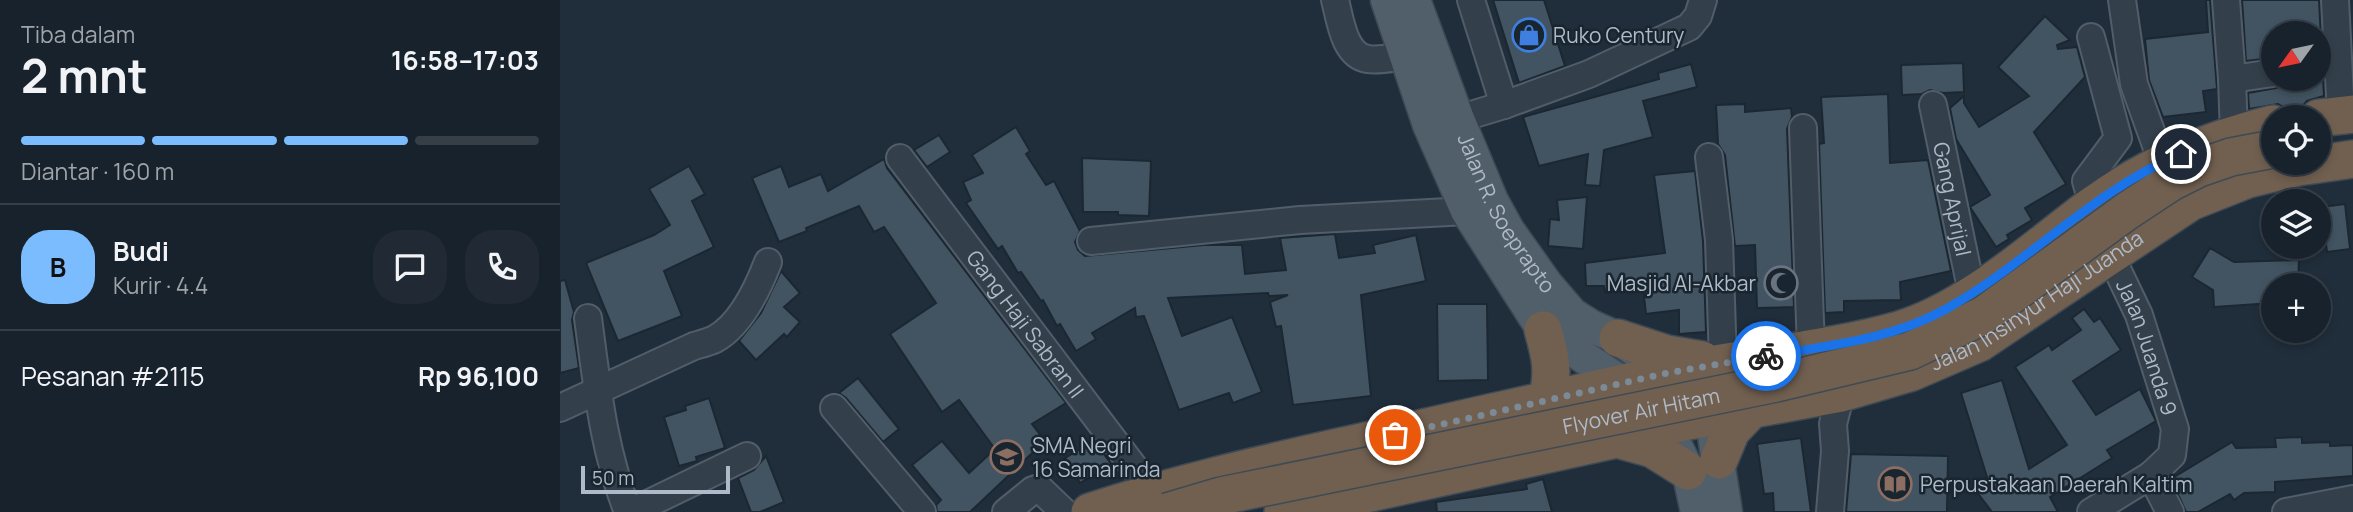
<!DOCTYPE html>
<html lang="id">
<head>
<meta charset="utf-8">
<style>
  :root { --surface:#18222c; --page:#212a34; --text:#f1f3f6; --muted:#9fa4a9; --line:#363f48; --accent:#7bbcff }
  body { margin:0; font-family:Manrope,sans-serif; background:var(--page); color:var(--text); height:100vh; display:flex; flex-direction:column; font-size:26px; white-space:nowrap }
  * { box-sizing:border-box; margin:0 }
  p { font-size:23px; color:var(--muted) }
  .icon { flex:none; width:38px; height:38px; fill:none; stroke:currentColor; stroke-width:2; stroke-linecap:round; stroke-linejoin:round }
  .map { position:relative; flex:1; overflow:hidden }
  .drawer { display:flex; flex-direction:column; background:var(--surface); width:560px }
  .drawer>* { flex:none }
  .needle { width:46px; rotate:237deg }
  .controls { position:absolute; left:1701px; top:21px; display:grid; gap:14px }
  .controls a { display:grid; place-items:center; width:70px; height:70px; border-radius:50%; background:var(--surface); box-shadow:0 4px 10px #0003,0 0 0 2px var(--line); font-size:35px }
  .scale { position:absolute; left:21px; bottom:18px; width:149px; box-sizing:border-box; padding-left:7px; border:4px solid #aebac7; border-top:0; font-size:19px; line-height:24px; white-space:nowrap; color:#aebac7; -webkit-text-stroke:5px #19252f; paint-order:stroke }
  .pin { position:absolute; display:grid; place-items:center; width:60px; height:60px; color:#fff; margin:-30px; border:4px solid #fff; border-radius:50%; box-shadow:0 2px 7px #0007 }
  .courier { position:absolute; display:grid; place-items:center; width:70px; height:70px; margin:-35px; border:5px solid #1a73e8; border-radius:50%; background:#fff; color:#222; box-shadow:0 2px 9px #0007 }
  .overview em { font-style:normal; font-weight:700 }
  .overview div { display:flex; flex-direction:column-reverse }
  .overview { display:flex; align-items:center; justify-content:space-between; height:119px; padding:0 21px }
  h1 { font-size:46px; font-weight:700; line-height:52px }
  .bar { display:grid; grid-template-columns:repeat(4,1fr); gap:10px 7px; align-content:center; height:84px; padding:0 21px }
  .bar i { height:9px; border-radius:5px; background:var(--line) }
  .bar .current { background:var(--accent) }
  .bar p { grid-column:span 4 }
  .line { display:flex; align-items:center; gap:18px; padding:0 21px; border-top:2px solid var(--line) }
  .line div { flex:1 }
  .round { display:grid; place-items:center; flex:none; width:74px; height:74px; border-radius:28px; background:var(--page) }
  main { display:flex; flex:1; min-height:0 }
  .map>svg:first-child { display:block }
</style>
</head>
<body>
<main>
<section class="drawer">
<div class="overview"><div><h1>2 mnt</h1><p>Tiba dalam</p></div><em>16:58–17:03</em></div>
<div class="bar"><i class="current"></i><i class="current"></i><i class="current"></i><i></i><p>Diantar · 160 m</p></div>
<div class="line" style="height:126px"><b class="round" style="background:var(--accent);color:#111">B</b><div><b>Budi</b><p>Kurir · 4.4</p></div><a class="round"><svg class="icon" aria-label="chat" viewBox="0 0 24 24"><path d="M4 5h16v11H9l-5 4z"/></svg></a><a class="round"><svg class="icon" aria-label="phone" viewBox="0 0 24 24"><path d="M5 4h4l2 5-3 2q2 4 5 5l2-3 5 2v4C11 20 4 13 5 4z"/></svg></a></div>
<div class="line" style="height:91px"><div>Pesanan #2115</div><b>Rp 96,100</b></div>
</section>
<div class="map">
<svg width="1793" height="512" viewBox="0 0 1793 512">
  <rect width="100%" height="100%" fill="#202e3b"/>
  <g fill="#425462" stroke="#1b2731" stroke-width="2">
    <path d="M 933,0 L 984,0 L 1005,66 L 959,83 Z"/>
    <path d="M 1646,0 L 1650,0 L 1657,89 L 1643,91 L 1646,112 L 1603,117 L 1589,80 L 1585,39 L 1648,32 Z"/>
    <path d="M 1682,0 L 1759,0 L 1764,96 L 1747,101 L 1741,108 L 1728,110 L 1718,104 L 1689,109 L 1688,93 L 1716,88 L 1723,85 L 1728,79 L 1759,79 L 1759,33 L 1713,33 L 1713,58 L 1686,61 Z"/>
    <path d="M 1485,16 L 1510,40 L 1497,45 L 1498,49 L 1517,47 L 1525,77 L 1474,132 L 1506,184 L 1465,208 L 1472,220 L 1447,235 L 1449,239 L 1436,247 L 1410,207 L 1430,195 L 1396,139 L 1390,108 L 1404,96 L 1404,103 L 1419,127 L 1469,96 L 1438,67 Z"/>
    <path d="M 1403,63 L 1404,92 L 1383,93 L 1370,90 L 1362,94 L 1342,95 L 1341,65 Z"/>
    <path d="M 1131,64 L 1137,87 L 1083,101 L 1093,137 L 1044,150 L 1040,186 L 1025,185 L 1028,154 L 979,166 L 963,117 L 1099,79 L 1098,73 Z"/>
    <path d="M 1328,94 L 1330,163 L 1368,160 L 1391,271 L 1340,282 L 1341,300 L 1284,301 L 1284,312 L 1265,313 L 1259,144 L 1264,143 L 1261,97 Z"/>
    <path d="M 1185,104 L 1185,112 L 1231,108 L 1232,117 L 1227,129 L 1234,307 L 1197,308 L 1195,245 L 1175,246 L 1165,155 L 1158,144 L 1156,105 Z"/>
    <path d="M 456,127 L 470,151 L 466,154 L 486,185 L 494,181 L 520,231 L 515,242 L 518,250 L 525,256 L 644,245 L 682,245 L 685,274 L 726,270 L 720,238 L 775,234 L 779,258 L 815,253 L 813,245 L 856,235 L 866,281 L 801,295 L 811,396 L 733,405 L 721,326 L 716,327 L 710,302 L 728,295 L 709,296 L 708,293 L 608,298 L 622,336 L 672,317 L 702,392 L 673,403 L 669,393 L 619,410 L 584,316 L 576,317 L 575,308 L 532,333 L 536,339 L 516,351 L 500,324 L 497,326 L 483,300 L 481,301 L 461,272 L 458,273 L 442,246 L 438,249 L 406,203 L 411,200 L 403,182 L 423,173 L 412,155 Z"/>
    <path d="M 379,135 L 390,152 L 367,167 L 354,150 Z"/>
    <path d="M 522,158 L 591,161 L 589,216 L 558,215 L 558,212 L 523,212 Z"/>
    <path d="M 324,159 L 327,168 L 506,403 L 472,424 L 485,441 L 410,512 L 377,512 L 376,505 L 381,500 L 352,465 L 382,441 L 409,473 L 435,449 L 399,400 L 382,412 L 330,334 L 376,303 L 324,227 L 314,232 L 299,206 L 246,228 L 247,231 L 219,242 L 192,178 L 221,166 L 229,187 L 261,174 L 268,191 Z"/>
    <path d="M 129,166 L 145,194 L 132,201 L 154,247 L 104,271 L 122,316 L 58,341 L 26,263 L 94,235 L 110,225 L 89,189 Z"/>
    <path d="M 1135,171 L 1143,241 L 1146,332 L 1119,334 L 1119,310 L 1086,314 L 1083,287 L 1045,292 L 1044,286 L 1026,286 L 1025,263 L 1105,253 L 1094,175 Z"/>
    <path d="M 1027,197 L 1023,249 L 988,246 L 990,219 L 999,220 L 997,200 Z"/>
    <path d="M 1785,204 L 1790,249 L 1767,252 L 1761,207 Z"/>
    <path d="M 1650,248 L 1674,262 L 1739,260 L 1738,285 L 1713,285 L 1713,303 L 1654,307 L 1653,290 L 1632,277 Z"/>
    <path d="M 221,271 L 240,293 L 224,307 L 240,322 L 227,337 L 224,334 L 196,360 L 179,341 L 201,313 Z"/>
    <path d="M 5,280 L 14,312 L 12,320 L 19,368 L 0,373 L 0,281 Z"/>
    <path d="M 877,304 L 927,304 L 928,380 L 878,381 Z"/>
    <path d="M 1524,309 L 1534,322 L 1540,318 L 1561,350 L 1513,381 L 1536,415 L 1580,389 L 1596,421 L 1547,450 L 1552,458 L 1490,497 L 1498,512 L 1432,512 L 1413,487 L 1427,477 L 1401,393 L 1442,380 L 1469,469 L 1507,445 L 1455,367 L 1489,345 L 1492,350 L 1521,330 L 1512,318 Z"/>
    <path d="M 298,378 L 339,429 L 323,442 L 286,398 L 279,393 Z"/>
    <path d="M 149,398 L 165,448 L 136,457 L 137,461 L 119,466 L 104,417 L 126,410 L 125,406 Z"/>
    <path d="M 1742,437 L 1742,443 L 1770,442 L 1770,446 L 1793,445 L 1793,476 L 1715,482 L 1715,492 L 1684,493 L 1674,500 L 1670,494 L 1638,512 L 1626,512 L 1611,479 L 1672,442 L 1676,448 L 1716,447 L 1715,438 Z"/>
    <path d="M 1241,438 L 1251,512 L 1214,512 L 1213,493 L 1204,494 L 1197,444 Z"/>
    <path d="M 534,441 L 552,465 L 520,483 L 505,458 Z"/>
    <path d="M 1291,454 L 1388,456 L 1387,512 L 1286,512 Z"/>
    <path d="M 206,456 L 224,502 L 200,512 L 191,512 L 178,478 L 194,470 Z"/>
    <path d="M 983,479 L 992,512 L 877,512 L 876,502 L 967,489 L 966,484 Z"/>
  </g>
  <g fill="none" stroke-linecap="round" stroke-linejoin="round">
    <defs>
      <g id="minor">
        <path d="M 775,0 C 780,19 784,56 808,59 C 820,61 834,57 846,56"/>
        <path d="M 911,0 L 944,105"/>
        <path d="M 1562,0 L 1574,84 L 1602,162"/>
        <path d="M 1666,0 L 1672,79 L 1674,134"/>
        <path d="M 1775,0 L 1781,115"/>
        <path d="M 1531,37 L 1558,138 L 1526,181 L 1533,205"/>
        <path d="M 1672,79 L 1713,73"/>
        <path id="s1" d="M 1373,105 L 1412,293"/>
        <path d="M 898,119 L 944,105 L 1029,74 L 1129,27 L 1138,16 L 1143,0"/>
        <path d="M 1243,128 L 1251,349"/>
        <path d="M 1149,157 L 1159,240 L 1163,362"/>
        <path id="s2" d="M 340,158 L 592,491"/>
        <path d="M 531,241 L 740,220 L 907,211"/>
        <path id="s3" d="M 1548,256 L 1556,267 L 1579,315 L 1615,429 L 1612,455 L 1591,475 L 1610,512"/>
        <path d="M 28,318 C 37,384 43,450 68,512"/>
        <path d="M 0,408 L 134,346 C 141,344 149,342 155,339 C 181,325 198,288 208,262"/>
        <path d="M 274,408 L 362,512"/>
        <path d="M 71,512 L 187,456"/>
        <path d="M 446,512 L 473,490 L 479,488 L 504,512"/>
        <path d="M 1270,512 L 1275,451 L 1273,424 L 1281,393"/>
        <path d="M 1531,512 L 1591,475"/>
        <path d="M 1726,512 L 1793,499"/>
      </g>
      <g id="major">
        <path d="M 827,0 L 869,125 L 907,211 L 983,330 L 1064,384 L 1074,394"/>
        <path id="s4" d="M 854,0 L 898,119 L 932,201 L 948,230 L 987,285 L 1012,314 L 1031,326 L 1058,338 L 1079,353"/>
        <path d="M 1154,436 L 1166,512"/>
        <path d="M 1118,450 L 1128,471 L 1137,512"/>
      </g>
      <g id="highway">
        <path d="M 1759,118 L 1793,114"/>
        <path d="M 983,330 C 991,358 994,372 987,400"/>
        <path d="M 1058,338 L 1107,354 L 1142,360"/>
        <path d="M 1057,439 L 1093,449 L 1128,471"/>
        <path d="M 1159,460 L 1171,431 L 1192,409"/>
        <path d="M 530,512 C 620,482 713,462 806,441 C 907,418 1007,395 1109,373 C 1185,356 1264,351 1339,330 C 1407,310 1474,249 1530,207 C 1588,165 1644,141 1713,124"/>
        <path id="s5" d="M 723,512 L 1057,439 L 1107,425 L 1281,393 L 1352,372 L 1419,343 L 1630,202 L 1688,179 L 1738,167 L 1793,159"/>
      </g>
    </defs>
    <use href="#minor" stroke="#515d68" stroke-width="30"/>
    <use href="#major" stroke="#3d4954" stroke-width="35"/>
    <use href="#highway" stroke="#3e4a55" stroke-width="40"/>
    <use href="#minor" stroke="#33404b" stroke-width="26"/>
    <use href="#major" stroke="#515f6b" stroke-width="32"/>
    <use href="#highway" stroke="#716050" stroke-width="37"/>
    <defs>
      <g id="highway-bridge">
        <path id="s6" d="M 607,512 L 661,496 L 1216,383 L 1350,351 L 1424,315 L 1567,211 L 1611,182 L 1639,168 L 1671,157 L 1713,149"/>
      </g>
    </defs>
    <use href="#highway-bridge" stroke="#3e4a55" stroke-width="40" stroke-linecap="butt"/>
    <use href="#highway-bridge" stroke="#716050" stroke-width="37"/>
  </g>
  <g fill="none" stroke-linecap="round" stroke-linejoin="round">
    <path stroke="#7c8996" stroke-width="7" stroke-dasharray="0 12.6" d="M 835,435 L 1107,373 L 1206,356"/>
    <path stroke="#1a73e8" stroke-width="9" d="M 1206,356 C 1266,346 1331,340 1386,309 C 1467,264 1534,190 1621,154"/>
  </g>
  <defs>
    <symbol id="shop-ring" viewBox="-11 -11 22 22"><circle r="9.5" fill="#19252f" stroke="#3f7fe0" stroke-width="1.5"/><path d="M-5-2.5h2.3a2.7 3.5 0 0 1 5.4 0H5L5.5 6h-11ZM-1.5-2.5h3a1.5 2.3 0 0 0-3 0Z" fill="#3f7fe0"/></symbol>
    <symbol id="mosque-ring" viewBox="-11 -11 22 22"><circle r="9.5" fill="#19252f" stroke="#6b7280" stroke-width="1.5"/><path d="M3.5-4.9A6 6 0 1 0 3.5 4.9A5 5 0 1 1 3.5-4.9Z" fill="#6b7280"/></symbol>
    <symbol id="school-ring" viewBox="-11 -11 22 22"><circle r="9.5" fill="#19252f" stroke="#8d6e63" stroke-width="1.5"/><path d="M0-5L7-2L0 1L-7-2ZM-4 1L0 2.5L4 1V4Q0 6-4 4Z" fill="#8d6e63"/></symbol>
    <symbol id="library-ring" viewBox="-11 -11 22 22"><circle r="9.5" fill="#19252f" stroke="#8d6e63" stroke-width="1.5"/><path d="M-6-4Q-3-5.5-.7-3.5V5Q-3 3-6 4ZM6-4Q3-5.5 .7-3.5V5Q3 3 6 4Z" fill="#8d6e63"/></symbol>
  </defs>
  <g fill-rule="evenodd">
    <use href="#shop-ring" x="950" y="16" width="38" height="38"/>
    <use href="#mosque-ring" x="1202" y="264" width="38" height="38"/>
    <use href="#school-ring" x="428" y="438" width="38" height="38"/>
    <use href="#library-ring" x="1316" y="465" width="38" height="38"/>
  </g>
  <g text-anchor="middle" dominant-baseline="central" stroke-width="5" stroke-linejoin="round" paint-order="stroke">
    <g font-size="21" fill="#aebac7" stroke="#19252f" text-anchor="start">
      <text x="993" y="35">Ruko Century</text>
      <text x="1196" y="283" text-anchor="end">Masjid Al-Akbar</text>
      <text x="472" y="445">SMA Negri<tspan x="472" dy="24">16 Samarinda</tspan></text>
      <text x="1360" y="484">Perpustakaan Daerah Kaltim</text>
    </g>
    <g font-size="21" fill="#aebac7" stroke="#19252f">
      <text stroke="none"><textPath href="#s1" startOffset="96">Gang Aprijal</textPath></text>
      <text stroke="none"><textPath href="#s4" startOffset="233">Jalan R. Soeprapto</textPath></text>
      <text stroke="none"><textPath href="#s5" startOffset="789">Jalan Insinyur Haji Juanda</textPath></text>
      <text stroke="none"><textPath href="#s2" startOffset="208">Gang Haji Sabran II</textPath></text>
      <text stroke="none"><textPath href="#s3" startOffset="100">Jalan Juanda 9</textPath></text>
      <text stroke="none"><textPath href="#s6" startOffset="485">Flyover Air Hitam</textPath></text>
    </g>
  </g>
</svg>
<div class="controls">
<a><svg class="needle" viewBox="-14 -14 28 28"><path d="M0-13l5 13h-10z" fill="#e53935"/><path d="M0 13l5-13h-10z" fill="#9fa4a9"/></svg></a>
<a><svg class="icon" aria-label="locate" viewBox="0 0 24 24"><circle cx="12" cy="12" r="6"/><path d="M12 2v4M12 18v4M2 12h4M18 12h4"/></svg></a>
<a><svg class="icon" aria-label="layers" viewBox="0 0 24 24"><path d="M12 4l9 5-9 5-9-5zM3 14l9 5 9-5"/></svg></a>
<a>+</a>
</div>
<div class="scale">50 m</div>
<div class="pin" style="left:835px;top:435px;background:#ea580c"><svg class="icon" aria-label="bag" viewBox="0 0 24 24"><path d="M5 8h14l-1 12H6zM9 8a3 3 0 0 1 6 0"/></svg></div>
<div class="pin" style="left:1621px;top:154px;background:#1f2937"><svg class="icon" aria-label="home" viewBox="0 0 24 24"><path d="M3 11l9-7 9 7M6 9v11h12V9"/></svg></div>
<div class="courier" style="left:1206px;top:356px"><svg class="icon" aria-label="bike" viewBox="0 0 24 24"><circle cx="6" cy="16" r="4"/><circle cx="18" cy="16" r="4"/><path d="M6 16l4-8h5l3 8M10 8l3 8H6M13 5h3"/></svg></div>
</div>
</main>
</body>
</html>
